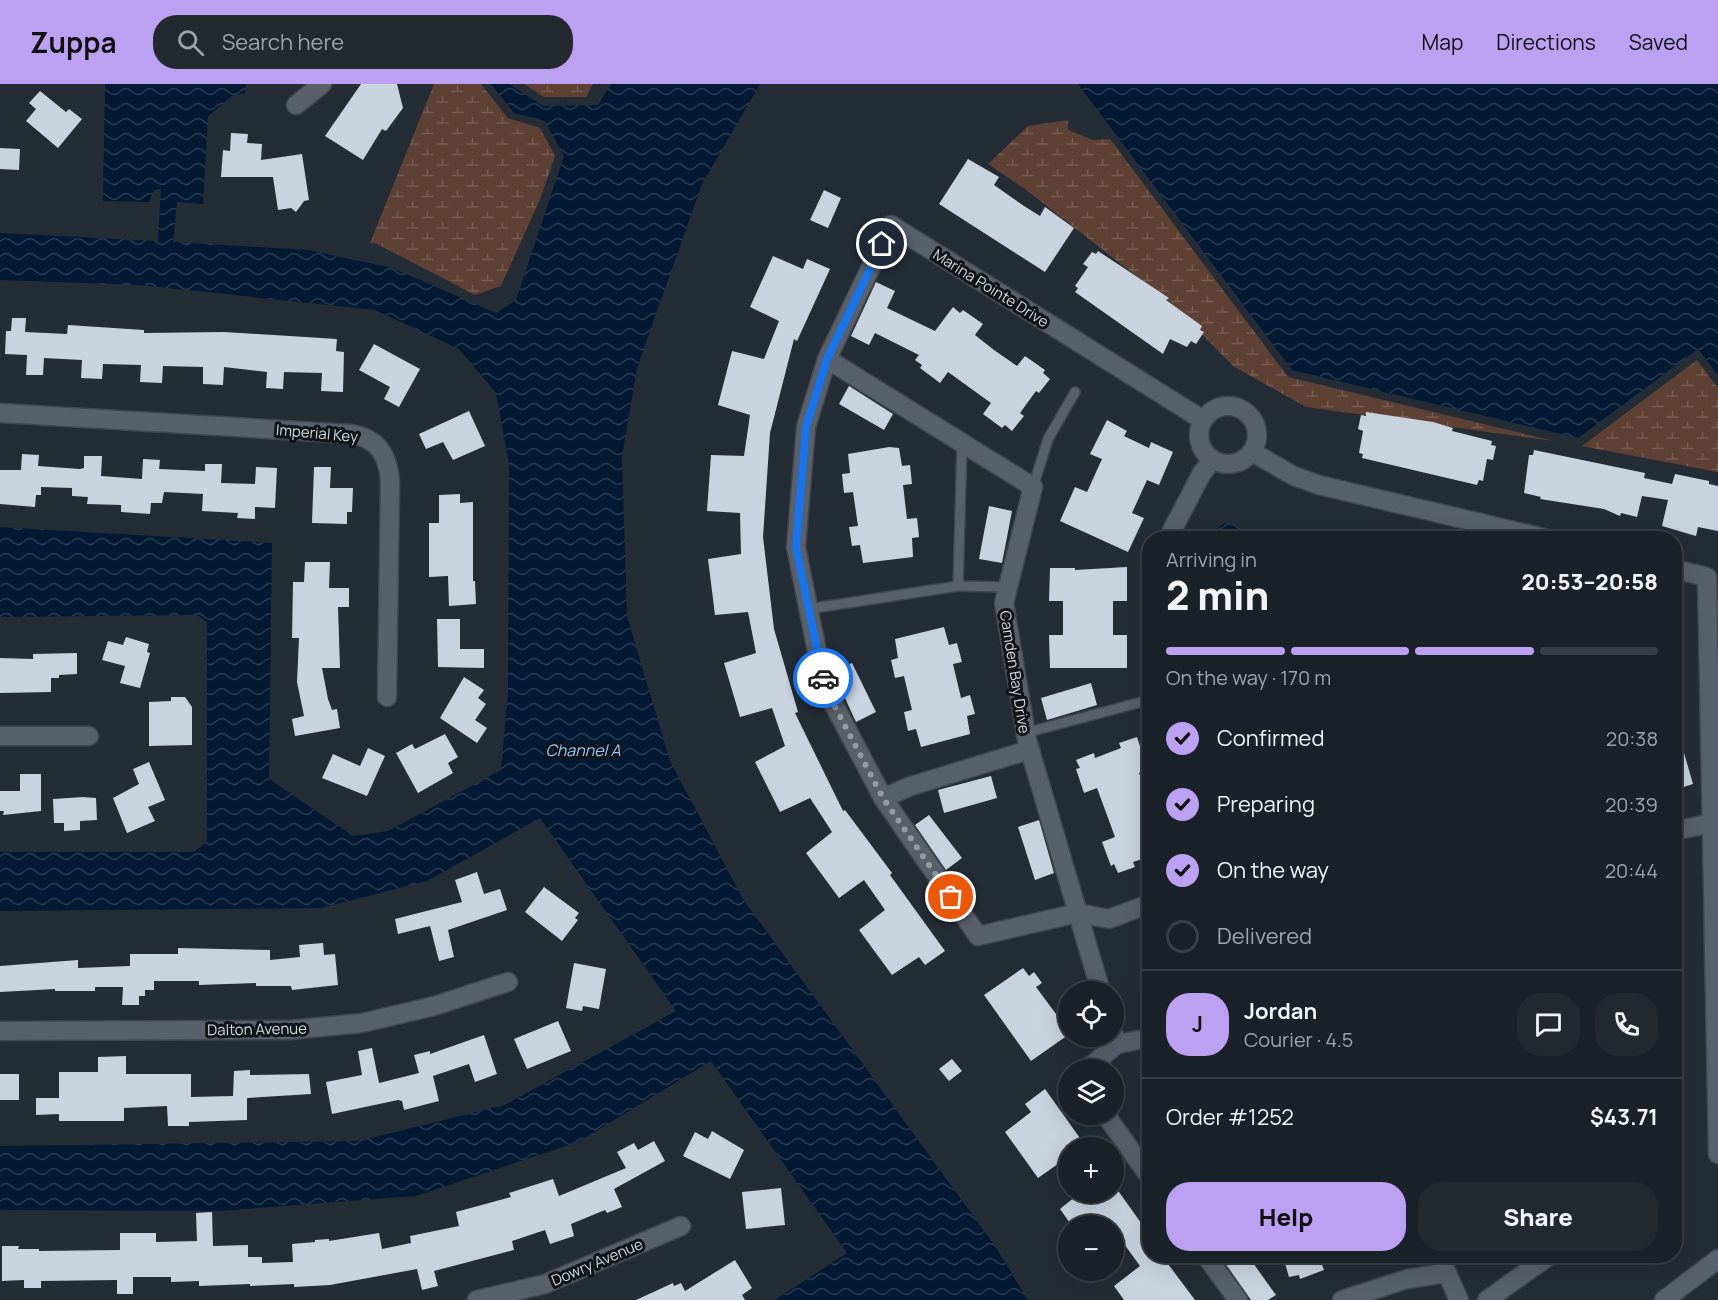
<!DOCTYPE html>
<html lang="en">
<head>
<meta charset="utf-8">
<style>
  :root { --surface:#1b2128; --page:#242930; --text:#f1f3f6; --muted:#a0a3a8; --line:#393e45; --accent:#bca0f2 }
  body { margin:0; font-family:Manrope,sans-serif; background:var(--page); color:var(--text); height:100vh; display:flex; flex-direction:column; font-size:22px; white-space:nowrap }
  * { box-sizing:border-box; margin:0 }
  p { font-size:20px; color:var(--muted) }
  .icon { flex:none; width:33px; height:33px; fill:none; stroke:currentColor; stroke-width:2; stroke-linecap:round; stroke-linejoin:round }
  .map { position:relative; flex:1; overflow:hidden }
  .details { position:absolute; left:1142px; top:447px; width:540px; height:732px; display:flex; flex-direction:column; background:var(--surface); border-radius:24px; box-shadow:0 6px 24px #0002,0 0 0 2px var(--line) }
  .details>* { flex:none }
  .buttons { position:absolute; left:1058px; top:897px; display:grid; gap:12px }
  .buttons a { display:grid; place-items:center; width:66px; height:66px; border-radius:50%; background:var(--surface); box-shadow:0 6px 24px #0002,0 0 0 2px var(--line); font-size:30px }
  .pin { position:absolute; display:grid; place-items:center; width:51px; height:51px; color:#fff; margin:-26px; border:3px solid #fff; border-radius:50%; box-shadow:0 2px 6px #0007 }
  .courier { position:absolute; display:grid; place-items:center; width:60px; height:60px; margin:-30px; border:4px solid #1a73e8; border-radius:50%; background:#fff; color:#222; box-shadow:0 2px 8px #0007 }
  .head em { font-style:normal; font-weight:800 }
  .head div { display:flex; flex-direction:column-reverse }
  .head { display:flex; align-items:center; justify-content:space-between; height:102px; padding:0 24px }
  h1 { font-size:39px; font-weight:800; line-height:45px }
  .bar { display:grid; grid-template-columns:repeat(4,1fr); gap:9px 6px; align-content:center; height:72px; padding:0 24px }
  .bar i { height:8px; border-radius:4px; background:var(--line) }
  .bar .active { background:var(--accent) }
  .bar p { grid-column:span 4 }
  .line { display:flex; align-items:center; gap:15px; padding:0 24px; border-top:2px solid var(--line) }
  .line div { flex:1 }
  .round { display:grid; place-items:center; flex:none; width:63px; height:63px; border-radius:24px; background:var(--page) }
  ol { padding:0 24px; list-style:none }
  li { display:flex; align-items:center; gap:18px; height:66px }
  li p { margin-inline-start:auto }
  li .icon { padding:6px; border-radius:50%; background:var(--accent); color:#111; stroke-width:4 }
  li:last-child { color:var(--muted) }
  li i { width:33px; height:33px; border:3px solid var(--line); border-radius:50% }
  .primary-button { display:flex; gap:12px; margin-top:auto; padding:12px 24px }
  .primary-button a { flex:1; height:69px; border-radius:24px; background:var(--accent); color:#111; font-size:24px; font-weight:800; line-height:69px; text-align:center }
  .primary-button a+a { background:var(--page); color:var(--text) }
  header { display:flex; align-items:center; gap:36px; box-sizing:border-box; height:84px; padding:0 30px; background:var(--accent); color:#111 }
  header strong { font-size:28px }
  nav { display:flex; gap:33px; margin-inline-start:auto; font-size:21px }
  .search { width:420px; height:54px; background:var(--page); display:flex; align-items:center; gap:15px; box-sizing:border-box; padding:0 21px; border-radius:24px; color:var(--muted); font-size:22px }
  .map>svg:first-child { display:block }
</style>
</head>
<body>
<header>
<strong>Zuppa</strong>
<div class="search"><svg class="icon" aria-label="search" viewBox="0 0 24 24"><circle cx="10" cy="10" r="6"/><path d="M15 15l6 6"/></svg>Search here</div>
<nav><a>Map</a><a>Directions</a><a>Saved</a></nav>
</header>
<div class="map">
<svg width="1718" height="1216" viewBox="0 0 1718 1216">
  <defs>
    <pattern id="wetland-marsh" width="20" height="14" patternUnits="userSpaceOnUse" patternTransform="scale(1.5)"><rect width="20" height="14" fill="#5f4035"/><path d="M1 5h8M5 5V1M11 12h8M15 12V8" fill="none" stroke="#755b52"/></pattern>
    <pattern id="water-waves" width="16" height="10" patternUnits="userSpaceOnUse" patternTransform="scale(1.5)"><rect width="16" height="10" fill="#031934"/><path d="M0 5q4-4 8 0t8 0" fill="none" stroke="#273a51"/></pattern>
  </defs>
  <rect width="100%" height="100%" fill="#242c36"/>
  <g fill="url(#wetland-marsh)">
    <path d="M 434,0 L 481,0 L 508,34 L 540,44 L 555,72 L 541,113 L 501,202 L 475,211 L 377,160 L 370,159 Z"/>
    <path d="M 524,0 L 593,0 L 586,13 L 544,13 Z"/>
    <path d="M 1068,36 L 1068,46 L 1093,56 L 1110,55 L 1288,293 L 1554,357 L 1306,323 L 1233,282 L 1172,220 L 1025,105 L 988,80 L 1028,42 Z"/>
    <path d="M 1697,276 L 1718,304 L 1718,388 L 1582,362 Z"/>
  </g>
  <g fill="url(#water-waves)">
    <path d="M 105,0 L 246,0 L 245,9 L 232,12 L 208,32 L 203,120 L 177,118 L 173,158 L 308,166 L 392,184 L 496,229 L 516,216 L 564,72 L 545,37 L 514,29 L 491,0 L 509,0 L 543,22 L 598,21 L 611,0 L 760,0 L 702,100 L 637,284 L 622,373 L 627,532 L 670,677 L 743,815 L 995,1162 L 1028,1216 L 775,1216 L 847,1169 L 711,977 L 578,1058 L 416,1112 L 219,1127 L 0,1126 L 0,1062 L 359,1057 L 505,1021 L 676,927 L 540,734 L 427,797 L 321,824 L 0,827 L 0,768 L 194,768 L 207,758 L 207,538 L 197,531 L 0,533 L 0,443 L 272,459 L 269,695 L 353,752 L 388,747 L 501,686 L 508,609 L 509,380 L 496,309 L 459,265 L 375,226 L 140,201 L 0,196 L 0,149 L 158,157 L 161,105 L 154,106 L 149,118 L 103,117 Z"/>
    <path d="M 1078,0 L 1718,0 L 1718,291 L 1698,265 L 1578,354 L 1292,286 Z"/>
    <path d="M 1224,439 L 1268,454 L 1207,454 Z"/>
  </g>
  <g fill="#c9d3e0">
    <path d="M 361,0 L 397,0 L 403,24 L 386,47 L 382,45 L 363,76 L 325,52 Z"/>
    <path d="M 40,7 L 66,28 L 69,25 L 82,35 L 58,64 L 26,37 L 36,25 L 29,19 Z"/>
    <path d="M 231,49 L 248,50 L 247,59 L 262,60 L 261,76 L 302,70 L 309,116 L 304,117 L 296,128 L 291,124 L 278,126 L 273,93 L 221,93 L 223,66 L 230,67 Z"/>
    <path d="M 0,64 L 20,65 L 19,86 L 0,85 Z"/>
    <path d="M 968,75 L 999,93 L 994,101 L 1024,122 L 1040,132 L 1045,123 L 1074,144 L 1045,188 L 939,120 Z"/>
    <path d="M 824,106 L 841,114 L 828,144 L 810,136 Z"/>
    <path d="M 1098,167 L 1169,214 L 1166,216 L 1202,242 L 1200,246 L 1204,248 L 1196,260 L 1191,257 L 1187,263 L 1170,255 L 1163,270 L 1075,208 L 1078,204 L 1075,202 L 1088,183 L 1083,180 L 1092,168 L 1096,170 Z"/>
    <path d="M 773,172 L 803,185 L 807,175 L 830,185 L 797,257 L 794,255 L 770,349 L 763,453 L 774,545 L 798,628 L 795,629 L 843,727 L 845,726 L 892,789 L 890,791 L 945,867 L 925,881 L 919,873 L 892,891 L 859,846 L 885,826 L 864,796 L 839,814 L 806,769 L 832,748 L 810,714 L 780,728 L 755,678 L 785,662 L 772,624 L 740,633 L 724,579 L 756,569 L 748,528 L 715,531 L 708,475 L 741,470 L 740,429 L 707,427 L 711,371 L 744,372 L 750,331 L 718,321 L 732,267 L 764,275 L 779,237 L 750,223 Z"/>
    <path d="M 876,198 L 895,207 L 887,224 L 935,247 L 953,223 L 960,229 L 963,226 L 983,240 L 975,251 L 994,266 L 1017,282 L 1025,272 L 1045,286 L 1043,289 L 1050,295 L 1039,309 L 1036,307 L 1020,329 L 1024,332 L 1012,347 L 1005,341 L 1002,344 L 983,330 L 991,319 L 948,288 L 940,299 L 920,284 L 922,281 L 915,276 L 919,271 L 875,249 L 869,261 L 851,252 Z"/>
    <path d="M 12,234 L 26,234 L 25,248 L 67,250 L 68,241 L 144,246 L 144,249 L 224,248 L 337,255 L 336,267 L 344,268 L 343,308 L 321,307 L 322,289 L 284,288 L 283,305 L 266,304 L 267,288 L 224,283 L 223,301 L 203,300 L 203,283 L 163,282 L 162,299 L 140,298 L 141,281 L 103,280 L 102,295 L 81,294 L 82,276 L 44,274 L 43,291 L 26,291 L 27,271 L 5,270 L 6,247 L 11,247 Z"/>
    <path d="M 374,260 L 420,285 L 399,323 L 384,315 L 390,303 L 359,286 Z"/>
    <path d="M 849,302 L 893,330 L 884,346 L 839,320 Z"/>
    <path d="M 469,327 L 485,362 L 453,376 L 443,358 L 426,365 L 419,350 Z"/>
    <path d="M 1366,328 L 1433,338 L 1453,344 L 1452,347 L 1492,357 L 1491,361 L 1496,362 L 1493,376 L 1487,375 L 1483,397 L 1479,396 L 1477,401 L 1362,374 L 1363,370 L 1359,369 L 1363,347 L 1358,345 L 1361,331 L 1366,332 Z"/>
    <path d="M 1107,336 L 1127,347 L 1124,352 L 1149,364 L 1151,358 L 1173,368 L 1159,401 L 1147,396 L 1132,429 L 1144,434 L 1128,468 L 1060,437 L 1075,403 L 1087,408 L 1102,375 L 1090,370 Z"/>
    <path d="M 889,363 L 899,364 L 902,382 L 910,381 L 912,400 L 903,401 L 907,435 L 917,434 L 919,453 L 912,454 L 913,473 L 863,479 L 860,461 L 852,462 L 849,443 L 858,442 L 853,408 L 844,409 L 842,390 L 850,389 L 848,370 Z"/>
    <path d="M 1534,366 L 1645,389 L 1644,394 L 1672,400 L 1675,390 L 1709,397 L 1709,400 L 1718,402 L 1718,447 L 1698,443 L 1696,452 L 1662,442 L 1668,416 L 1642,412 L 1637,433 L 1621,429 L 1620,432 L 1604,425 L 1540,415 L 1541,413 L 1524,409 L 1529,371 L 1533,371 Z"/>
    <path d="M 22,370 L 39,371 L 38,382 L 80,385 L 84,384 L 84,372 L 102,372 L 101,392 L 142,395 L 143,375 L 160,376 L 159,385 L 205,387 L 205,380 L 222,380 L 221,399 L 255,400 L 256,383 L 277,384 L 275,424 L 255,423 L 255,435 L 237,434 L 238,429 L 202,427 L 203,410 L 164,408 L 162,419 L 151,419 L 150,430 L 121,428 L 121,421 L 87,420 L 88,413 L 72,412 L 72,404 L 41,403 L 41,411 L 36,411 L 35,423 L 0,420 L 0,386 L 21,386 Z"/>
    <path d="M 314,383 L 331,383 L 330,404 L 353,404 L 352,428 L 347,428 L 347,440 L 312,439 Z"/>
    <path d="M 460,410 L 460,419 L 473,418 L 473,497 L 475,497 L 476,520 L 449,522 L 448,492 L 429,493 L 429,439 L 439,439 L 439,411 Z"/>
    <path d="M 989,422 L 1012,427 L 1002,479 L 979,475 Z"/>
    <path d="M 305,478 L 330,478 L 329,504 L 349,504 L 349,523 L 338,523 L 340,584 L 322,584 L 328,615 L 332,626 L 337,625 L 340,644 L 295,652 L 292,635 L 304,632 L 297,598 L 299,554 L 292,554 L 293,498 L 304,498 Z"/>
    <path d="M 1127,483 L 1127,517 L 1113,517 L 1113,551 L 1127,551 L 1127,584 L 1050,584 L 1049,551 L 1063,551 L 1063,517 L 1049,517 L 1050,484 L 1075,484 L 1075,486 Z"/>
    <path d="M 437,535 L 460,535 L 460,565 L 484,565 L 484,584 L 438,583 Z"/>
    <path d="M 944,543 L 949,561 L 957,559 L 962,578 L 953,580 L 961,614 L 970,611 L 975,630 L 967,632 L 970,650 L 921,663 L 916,645 L 908,647 L 904,628 L 912,626 L 904,592 L 895,594 L 891,576 L 898,574 L 895,555 Z"/>
    <path d="M 126,553 L 149,560 L 147,568 L 150,569 L 140,604 L 120,599 L 125,582 L 102,576 L 108,557 L 123,561 Z"/>
    <path d="M 77,569 L 77,590 L 59,591 L 59,594 L 51,594 L 51,608 L 0,609 L 0,574 L 33,575 L 33,570 Z"/>
    <path d="M 852,579 L 876,628 L 856,638 L 833,588 Z"/>
    <path d="M 464,593 L 484,606 L 478,614 L 486,620 L 475,636 L 487,644 L 477,659 L 440,634 Z"/>
    <path d="M 1091,599 L 1097,621 L 1047,636 L 1041,614 Z"/>
    <path d="M 171,613 L 185,613 L 192,623 L 192,661 L 149,662 L 149,618 L 171,617 Z"/>
    <path d="M 1678,648 L 1693,700 L 1674,706 L 1674,649 Z"/>
    <path d="M 445,650 L 458,673 L 448,679 L 453,689 L 418,709 L 396,669 L 412,660 L 415,665 Z"/>
    <path d="M 1137,653 L 1140,662 L 1144,661 L 1149,676 L 1149,685 L 1139,689 L 1149,715 L 1149,773 L 1133,778 L 1135,783 L 1118,789 L 1114,780 L 1111,782 L 1102,758 L 1115,753 L 1097,704 L 1084,709 L 1076,685 L 1080,684 L 1076,676 L 1094,669 L 1095,674 L 1121,664 L 1119,659 Z"/>
    <path d="M 368,664 L 385,672 L 367,712 L 322,694 L 333,670 L 360,682 Z"/>
    <path d="M 149,678 L 165,716 L 148,723 L 155,737 L 127,749 L 113,714 L 139,700 L 133,685 Z"/>
    <path d="M 20,690 L 41,690 L 41,727 L 3,731 L 4,727 L 0,727 L 0,707 L 20,707 Z"/>
    <path d="M 991,692 L 997,714 L 944,729 L 938,706 Z"/>
    <path d="M 83,713 L 96,714 L 97,736 L 80,737 L 80,746 L 64,747 L 64,739 L 54,739 L 53,715 Z"/>
    <path d="M 929,731 L 962,774 L 946,786 L 915,741 Z"/>
    <path d="M 1039,736 L 1054,789 L 1035,796 L 1018,743 Z"/>
    <path d="M 477,788 L 484,810 L 500,805 L 507,826 L 448,846 L 454,873 L 439,877 L 430,842 L 398,850 L 395,835 L 462,818 L 455,796 Z"/>
    <path d="M 544,803 L 579,829 L 575,834 L 578,836 L 562,857 L 525,828 Z"/>
    <path d="M 323,859 L 324,871 L 335,870 L 338,901 L 292,906 L 291,902 L 256,902 L 256,899 L 199,901 L 199,897 L 154,897 L 154,906 L 145,906 L 145,912 L 139,912 L 139,921 L 122,921 L 123,903 L 95,903 L 95,907 L 55,907 L 55,905 L 0,908 L 0,882 L 78,876 L 78,884 L 130,882 L 130,870 L 178,870 L 178,864 L 270,866 L 270,876 L 300,873 L 299,861 Z"/>
    <path d="M 574,879 L 606,885 L 599,925 L 583,922 L 582,927 L 566,924 Z"/>
    <path d="M 1023,884 L 1029,892 L 1034,888 L 1042,899 L 1036,903 L 1056,930 L 1062,926 L 1068,935 L 1068,951 L 1031,977 L 984,911 Z"/>
    <path d="M 558,937 L 571,967 L 527,985 L 514,955 Z"/>
    <path d="M 484,951 L 497,990 L 475,998 L 469,980 L 433,992 L 439,1017 L 404,1026 L 402,1017 L 398,1016 L 332,1030 L 326,998 L 362,991 L 358,967 L 372,964 L 379,999 L 419,989 L 414,971 L 430,967 L 430,970 Z"/>
    <path d="M 126,972 L 126,990 L 191,990 L 191,1013 L 233,1012 L 234,987 L 250,986 L 250,991 L 309,990 L 311,1010 L 247,1014 L 247,1036 L 189,1038 L 189,1042 L 168,1042 L 167,1022 L 124,1024 L 124,1037 L 59,1037 L 59,1030 L 36,1031 L 36,1014 L 59,1014 L 59,988 L 98,988 L 98,973 Z"/>
    <path d="M 952,975 L 962,987 L 949,997 L 939,985 Z"/>
    <rect x="0" y="990" width="19" height="26"/>
    <path d="M 1045,1005 L 1087,1064 L 1068,1064 L 1068,1073 L 1038,1094 L 1005,1048 L 1031,1028 L 1025,1020 Z"/>
    <path d="M 712,1047 L 744,1066 L 730,1095 L 683,1072 L 695,1048 L 708,1055 Z"/>
    <path d="M 654,1057 L 665,1077 L 614,1105 L 622,1123 L 607,1129 L 605,1126 L 571,1140 L 574,1152 L 550,1160 L 545,1146 L 512,1157 L 514,1166 L 434,1187 L 438,1202 L 422,1206 L 417,1185 L 330,1201 L 294,1203 L 294,1200 L 250,1202 L 250,1200 L 199,1202 L 199,1197 L 171,1198 L 171,1193 L 133,1193 L 133,1210 L 117,1210 L 117,1196 L 41,1197 L 41,1204 L 24,1204 L 24,1196 L 2,1197 L 2,1162 L 19,1162 L 18,1165 L 39,1165 L 39,1167 L 120,1166 L 120,1149 L 156,1149 L 156,1158 L 197,1157 L 196,1129 L 212,1128 L 213,1162 L 248,1161 L 248,1173 L 262,1173 L 262,1179 L 293,1178 L 292,1160 L 315,1158 L 315,1156 L 329,1155 L 329,1157 L 379,1149 L 382,1165 L 411,1159 L 410,1152 L 459,1142 L 456,1128 L 511,1113 L 509,1109 L 553,1095 L 559,1112 L 626,1084 L 617,1068 L 634,1059 L 638,1066 Z"/>
    <path d="M 781,1104 L 785,1141 L 746,1145 L 742,1108 Z"/>
    <path d="M 1081,1108 L 1119,1108 L 1149,1150 L 1149,1172 L 1162,1172 L 1195,1216 L 1124,1216 L 1114,1202 L 1140,1182 L 1119,1153 L 1113,1157 L 1113,1142 L 1072,1142 L 1060,1125 Z"/>
    <path d="M 1235,1172 L 1248,1172 L 1276,1211 L 1268,1216 L 1251,1216 L 1225,1179 Z"/>
    <path d="M 1297,1172 L 1319,1172 L 1324,1186 L 1300,1195 L 1299,1191 L 1289,1193 L 1284,1176 Z"/>
    <path d="M 735,1176 L 752,1204 L 742,1211 L 745,1216 L 636,1216 L 673,1199 L 674,1202 L 681,1199 L 685,1207 Z"/>
  </g>
  <g fill="none" stroke-linecap="round" stroke-linejoin="round">
    <defs>
      <g id="lane">
        <path d="M 962,359 L 958,502 L 1008,503"/>
        <path d="M 1033,403 L 1048,355 L 1075,308"/>
        <path d="M 808,525 L 958,502"/>
        <path d="M 1025,649 L 1149,616"/>
      </g>
      <g id="street">
        <path d="M 296,21 L 322,0"/>
        <path d="M 827,275 L 1033,403 L 1004,519 L 1027,656 L 1101,908"/>
        <circle cx="1228" cy="351" r="29"/>
        <path d="M 0,329 L 351,350 C 378,354 388,371 390,397 L 387,613"/>
        <path d="M 1252,368 L 1294,392 L 1319,401 L 1544,454"/>
        <path d="M 1168,454 L 1202,389 L 1212,376"/>
        <path d="M 1674,485 L 1707,493 L 1718,1070"/>
        <path d="M 0,652 L 89,652"/>
        <path d="M 883,714 L 911,702 L 1029,666"/>
        <path d="M 1674,747 L 1712,739"/>
        <path d="M 1149,820 L 1109,835 L 1078,829 L 978,852 L 883,714 L 824,602 L 796,463 L 806,343 L 827,275 L 891,141 L 1203,336"/>
        <path d="M 0,947 L 290,946 L 362,939 L 434,922 L 508,898"/>
        <path d="M 1117,960 L 1149,954"/>
        <path d="M 1086,986 L 1117,960 L 1113,948"/>
        <path d="M 1105,1030 L 1149,1092"/>
        <path d="M 1206,1172 L 1238,1216"/>
        <path d="M 1439,1172 L 1459,1216"/>
        <path d="M 477,1216 L 545,1200 L 681,1142"/>
        <path d="M 1342,1216 L 1407,1195 L 1447,1189"/>
        <path d="M 1487,1216 L 1549,1172"/>
        <path d="M 1664,1216 L 1718,1175"/>
      </g>
    </defs>
    <use href="#lane" stroke="#414750" stroke-width="12"/>
    <use href="#street" stroke="#414750" stroke-width="21"/>
    <use href="#lane" stroke="#57606b" stroke-width="9"/>
    <use href="#street" stroke="#57606b" stroke-width="18"/>
  </g>
  <g fill="none" stroke-linecap="round" stroke-linejoin="round">
    <path stroke="#969ca4" stroke-width="6" stroke-dasharray="0 10.8" d="M 823,594 L 824,602 L 883,714 L 951,813"/>
    <path stroke="#1a73e8" stroke-width="8" d="M 823,594 L 796,463 L 806,343 L 827,275 L 882,160"/>
  </g>
  <g text-anchor="middle" dominant-baseline="central" stroke-width="6" stroke-linejoin="round" paint-order="stroke">
    <g font-size="15" fill="#d4d9e0" stroke="#111419">
      <text transform="translate(991 204) rotate(32)">Marina Pointe Drive</text>
      <text transform="translate(317 349) rotate(5)">Imperial Key</text>
      <text transform="translate(1015 588) rotate(81)">Camden Bay Drive</text>
      <text transform="translate(257 945) rotate(-1)">Dalton Avenue</text>
      <text transform="translate(597 1178) rotate(-23)">Dowry Avenue</text>
    </g>
    <g font-size="16" font-style="italic" fill="#99c4fb" stroke="#111419">
      <text x="583" y="666">Channel A</text>
    </g>
  </g>
</svg>
<div class="buttons">
<a><svg class="icon" aria-label="locate" viewBox="0 0 24 24"><circle cx="12" cy="12" r="6"/><path d="M12 2v4M12 18v4M2 12h4M18 12h4"/></svg></a>
<a><svg class="icon" aria-label="layers" viewBox="0 0 24 24"><path d="M12 4l9 5-9 5-9-5zM3 14l9 5 9-5"/></svg></a>
<a>+</a>
<a>−</a>
</div>
<div class="pin" style="left:951px;top:813px;background:#ea580c"><svg class="icon" aria-label="bag" viewBox="0 0 24 24"><path d="M5 8h14l-1 12H6zM9 8a3 3 0 0 1 6 0"/></svg></div>
<div class="pin" style="left:882px;top:160px;background:#1f2937"><svg class="icon" aria-label="home" viewBox="0 0 24 24"><path d="M3 11l9-7 9 7M6 9v11h12V9"/></svg></div>
<div class="courier" style="left:823px;top:594px"><svg class="icon" aria-label="car" viewBox="0 0 24 24"><path d="M5 17H2v-5l4-1 3-4h7l3 4 3 1v5h-3M9 17h6M6 11h13"/><circle cx="7" cy="17" r="2"/><circle cx="17" cy="17" r="2"/></svg></div>
<section class="details">
<div class="head"><div><h1>2 min</h1><p>Arriving in</p></div><em>20:53–20:58</em></div>
<div class="bar"><i class="active"></i><i class="active"></i><i class="active"></i><i></i><p>On the way · 170 m</p></div>
<ol>
<li><svg class="icon" aria-label="check" viewBox="0 0 24 24"><path d="M5 12l5 5 9-10"/></svg>Confirmed<p>20:38</p></li>
<li><svg class="icon" aria-label="check" viewBox="0 0 24 24"><path d="M5 12l5 5 9-10"/></svg>Preparing<p>20:39</p></li>
<li><svg class="icon" aria-label="check" viewBox="0 0 24 24"><path d="M5 12l5 5 9-10"/></svg>On the way<p>20:44</p></li>
<li><i></i>Delivered</li>
</ol>
<div class="line" style="height:108px"><b class="round" style="background:var(--accent);color:#111">J</b><div><b>Jordan</b><p>Courier · 4.5</p></div><a class="round"><svg class="icon" aria-label="chat" viewBox="0 0 24 24"><path d="M4 5h16v11H9l-5 4z"/></svg></a><a class="round"><svg class="icon" aria-label="phone" viewBox="0 0 24 24"><path d="M5 4h4l2 5-3 2q2 4 5 5l2-3 5 2v4C11 20 4 13 5 4z"/></svg></a></div>
<div class="line" style="height:78px"><div>Order #1252</div><b>$43.71</b></div>
<div class="primary-button"><a>Help</a><a>Share</a></div>
</section>
</div>
</body>
</html>
